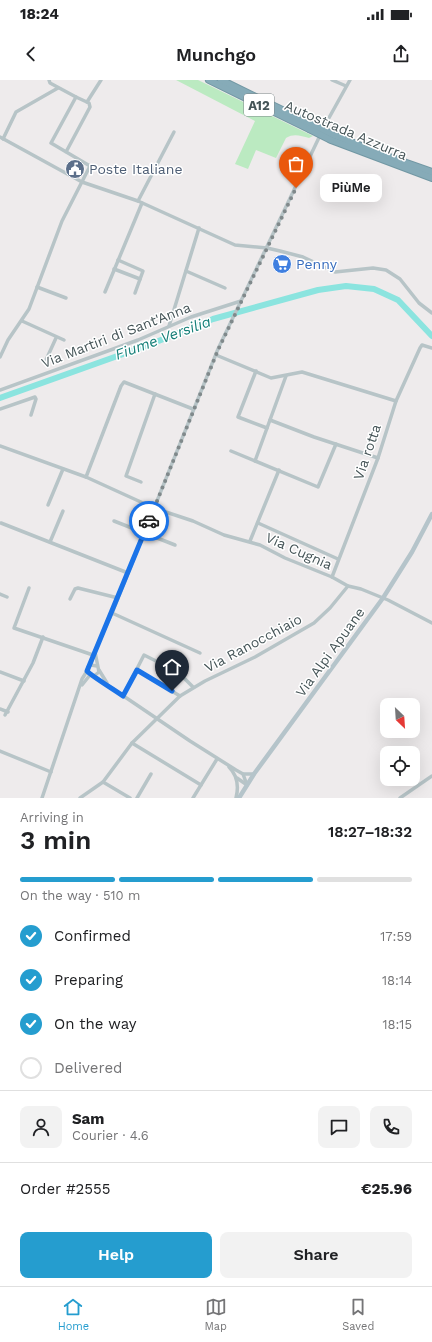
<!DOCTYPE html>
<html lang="en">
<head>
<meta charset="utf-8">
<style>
  :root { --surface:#fff; --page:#f2f2f2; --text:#202124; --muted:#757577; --line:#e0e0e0; --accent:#259dcf }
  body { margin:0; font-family:"Work Sans",sans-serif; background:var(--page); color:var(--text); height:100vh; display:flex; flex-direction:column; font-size:15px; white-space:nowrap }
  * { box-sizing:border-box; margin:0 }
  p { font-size:13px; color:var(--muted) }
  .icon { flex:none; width:22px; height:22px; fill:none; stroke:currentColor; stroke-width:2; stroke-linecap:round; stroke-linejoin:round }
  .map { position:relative; height:718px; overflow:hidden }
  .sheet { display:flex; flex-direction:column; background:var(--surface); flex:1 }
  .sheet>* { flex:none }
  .needle { width:26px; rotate:155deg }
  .controls { position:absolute; left:380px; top:618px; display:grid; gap:8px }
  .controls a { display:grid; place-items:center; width:40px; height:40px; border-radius:8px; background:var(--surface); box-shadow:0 4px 16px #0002; font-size:20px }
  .pin { position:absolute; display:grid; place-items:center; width:34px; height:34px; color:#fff; margin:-41px -17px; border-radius:50% 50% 50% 0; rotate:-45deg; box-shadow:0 0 4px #0007 }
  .pin .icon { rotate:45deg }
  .courier { position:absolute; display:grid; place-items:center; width:40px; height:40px; margin:-20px; border:3px solid #1a73e8; border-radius:50%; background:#fff; color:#222; box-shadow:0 1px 5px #0007 }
  .bubble { position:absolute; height:28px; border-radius:8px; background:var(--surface); box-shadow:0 4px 16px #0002; font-size:13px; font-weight:600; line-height:28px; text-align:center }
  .overview em { font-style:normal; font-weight:600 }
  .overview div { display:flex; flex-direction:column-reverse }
  .overview { display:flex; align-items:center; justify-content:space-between; height:68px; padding:0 20px }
  h1 { font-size:26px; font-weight:600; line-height:30px }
  .bar { display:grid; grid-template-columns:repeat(4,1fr); gap:6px 4px; align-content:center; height:48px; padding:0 20px }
  .bar i { height:5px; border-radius:3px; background:var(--line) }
  .bar .current { background:var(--accent) }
  .bar p { grid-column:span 4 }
  .line { display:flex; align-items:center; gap:10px; padding:0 20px; border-top:1px solid var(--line) }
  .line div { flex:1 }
  .round { display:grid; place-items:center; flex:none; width:42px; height:42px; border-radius:8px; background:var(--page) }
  ol { padding:0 20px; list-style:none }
  li { display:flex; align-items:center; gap:12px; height:44px }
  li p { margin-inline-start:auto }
  li .icon { padding:4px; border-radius:50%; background:var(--accent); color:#fff; stroke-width:4 }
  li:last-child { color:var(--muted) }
  li i { width:22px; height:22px; border:2px solid var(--line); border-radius:50% }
  .primary-button { display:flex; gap:8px; margin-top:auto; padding:8px 20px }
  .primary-button a { flex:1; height:46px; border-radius:8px; background:var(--accent); color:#fff; font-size:16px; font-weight:600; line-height:46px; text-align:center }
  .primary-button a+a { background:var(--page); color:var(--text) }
  .status { display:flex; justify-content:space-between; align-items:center; height:28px; padding:0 20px; background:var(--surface); direction:ltr }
  .status svg { height:11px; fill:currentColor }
  header { display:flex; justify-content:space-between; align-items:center; height:52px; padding:0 20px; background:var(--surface); font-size:18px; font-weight:600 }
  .tab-bar { display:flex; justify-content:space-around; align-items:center; height:56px; border-top:1px solid var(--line); background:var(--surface); font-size:11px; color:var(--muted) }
  .tab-bar a { display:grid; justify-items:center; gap:2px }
  .tab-bar .current { color:var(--accent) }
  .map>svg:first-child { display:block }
</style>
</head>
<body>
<div class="status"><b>18:24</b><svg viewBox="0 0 49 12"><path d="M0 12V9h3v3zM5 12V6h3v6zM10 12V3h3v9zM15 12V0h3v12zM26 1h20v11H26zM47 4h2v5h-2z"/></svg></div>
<header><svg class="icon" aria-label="back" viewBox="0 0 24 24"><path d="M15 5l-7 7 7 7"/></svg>Munchgo<svg class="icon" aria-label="share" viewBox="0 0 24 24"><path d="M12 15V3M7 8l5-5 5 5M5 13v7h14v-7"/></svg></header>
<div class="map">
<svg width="432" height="718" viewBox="0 0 432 718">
  <rect width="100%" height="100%" fill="#eeebec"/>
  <path fill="#bbeac1" d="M 176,0 L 198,0 L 313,56 L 309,58 C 301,56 294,53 286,58 L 276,78 L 256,70 L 248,89 L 235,84 L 255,41 Z"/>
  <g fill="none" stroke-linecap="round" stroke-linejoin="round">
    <path stroke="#8be4df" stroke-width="6" d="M 0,318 L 151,264 L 213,239 L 318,210 L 346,206 L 374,209 L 398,220 L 432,256"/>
    <defs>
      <g id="motorway">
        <path d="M 209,0 L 309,49"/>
        <path d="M 221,0 L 311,44"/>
        <path d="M 334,55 L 378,73 L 432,92"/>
        <path d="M 331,60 L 432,98"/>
      </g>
    </defs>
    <use href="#motorway" stroke="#7197a3" stroke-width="8"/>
    <g stroke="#b7c4c7" stroke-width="3.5">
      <path d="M 49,0 L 50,3 L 76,17"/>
      <path d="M 332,0 L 346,6"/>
      <path d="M 87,22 L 101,0"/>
      <path d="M 0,57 L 82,102 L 138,121 L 235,165 L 267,168 L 280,171 L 303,177 L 335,192 L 373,188 L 386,190 L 400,199 L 419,223 L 432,233"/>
      <path d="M 3,59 L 16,32 L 58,8"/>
      <path d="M 138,121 L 174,52"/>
      <path d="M 118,180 L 143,191 L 135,213"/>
      <path d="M 114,189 L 140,199"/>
      <path d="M 186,191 L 225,208"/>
      <path d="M 37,207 L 66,218"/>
      <path d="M 105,212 L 142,123"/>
      <path d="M 22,241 L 64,260"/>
      <path d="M 169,246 L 199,148"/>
      <path d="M 216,275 L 271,298 L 302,292 L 396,321"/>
      <path d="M 0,277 L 8,260 L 29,229 L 62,141 L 90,86 L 51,63 L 76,17 L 89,23 L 90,27 L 66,72"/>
      <path d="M 46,280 L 56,258"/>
      <path d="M 256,291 L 238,337 L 267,348"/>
      <path d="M 0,310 L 138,260 L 191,237 L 241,221"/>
      <path d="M 0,329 L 35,317 L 36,319 L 31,335"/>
      <path d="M 270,340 L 314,357 L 378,378"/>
      <path d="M 0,366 L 86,397 L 154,428 L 193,441 L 224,455 L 260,465 L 285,478 L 332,497 L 348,506 L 361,509 L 388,520 L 432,543"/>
      <path d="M 231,371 L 318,407 L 336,364"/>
      <path d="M 255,381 L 286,296"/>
      <path d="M 86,397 L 121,306 L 124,302 L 193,329"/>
      <path d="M 141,402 L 126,396 L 155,314"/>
      <path d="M 48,425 L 63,389"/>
      <path d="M 114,441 L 175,465"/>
      <path d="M 1,443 L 128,493"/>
      <path d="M 258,443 L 338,479"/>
      <path d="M 250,461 L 279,390"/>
      <path d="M 50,462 L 63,431"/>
      <path d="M 332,497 L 378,378 L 396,321 L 420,268 L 422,265 L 432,268"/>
      <path d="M 29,508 L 14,548 L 93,575"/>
      <path d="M 0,514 L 7,517"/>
      <path d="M 70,519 L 75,509 L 78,508 L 118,518"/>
      <path d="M 112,533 L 200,573"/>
      <path d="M 95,572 L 99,592 L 94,596 L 90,595 L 87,591 L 88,587 L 91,585 L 97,586"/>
      <path d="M 91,585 L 93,575 L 112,533 L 218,269 L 325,45 L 350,0"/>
      <path d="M 99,590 L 107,603"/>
      <path d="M 137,590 L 180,616"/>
      <path d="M 0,592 L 24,601"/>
      <path d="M 94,596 L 190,661 L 236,690 L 243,694 L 247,705"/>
      <path d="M 82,605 L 90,595"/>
      <path d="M 123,616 L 144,575 L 166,586 L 171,585 L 193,607"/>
      <path d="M 0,629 L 8,632"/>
      <path d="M 5,635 L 33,583 L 43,557"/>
      <path d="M 132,663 L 201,705"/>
      <path d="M 0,671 L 51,692"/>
      <path d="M 229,687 C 238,696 239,706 236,718"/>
      <path d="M 243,694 L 254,694"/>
      <path d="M 237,698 L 247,705"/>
      <path d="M 103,702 L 130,718"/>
      <path d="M 42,718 L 82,599 L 87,591"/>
      <path d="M 80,718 L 103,702 L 132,663 L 180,616 L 205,601 L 255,577 L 314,543 L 330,528 L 348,506"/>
      <path d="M 137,718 L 151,694"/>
      <path d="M 193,718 L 217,679"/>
      <path d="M 400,718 L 432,696"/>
    </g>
    <path stroke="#b5c4ca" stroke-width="4.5" d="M 239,718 L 254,694 L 383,518 L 412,472 L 432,434"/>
    <use href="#motorway" stroke="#86abb8" stroke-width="6"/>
    <defs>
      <g id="motorway-bridge">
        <path d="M 311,44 L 334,55"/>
        <path d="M 309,49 L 331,60"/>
      </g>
    </defs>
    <use href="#motorway-bridge" stroke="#7197a3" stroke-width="8" stroke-linecap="butt"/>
    <use href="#motorway-bridge" stroke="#86abb8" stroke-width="6"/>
  </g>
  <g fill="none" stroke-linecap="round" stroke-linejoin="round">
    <path stroke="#80898b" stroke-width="4" stroke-dasharray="0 7.2" d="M 149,441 L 218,270 L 296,108"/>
    <path stroke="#1a73e8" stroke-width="5" d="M 149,441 L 87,591 C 90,595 116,611 123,616 L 137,590 L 172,611"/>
  </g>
  <defs>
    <symbol id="civic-disc" viewBox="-11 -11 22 22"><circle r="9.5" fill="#5c6f8a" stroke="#fff"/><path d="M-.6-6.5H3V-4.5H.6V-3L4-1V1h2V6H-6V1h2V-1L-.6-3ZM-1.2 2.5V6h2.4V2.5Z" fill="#fff"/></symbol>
    <symbol id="supermarket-disc" viewBox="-11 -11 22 22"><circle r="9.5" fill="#3f7fe0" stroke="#fff"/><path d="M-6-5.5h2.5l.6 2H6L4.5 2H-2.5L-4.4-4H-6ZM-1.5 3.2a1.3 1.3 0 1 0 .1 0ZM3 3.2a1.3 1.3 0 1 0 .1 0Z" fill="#fff"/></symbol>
  </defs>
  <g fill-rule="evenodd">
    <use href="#civic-disc" x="64" y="78" width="22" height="22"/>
    <use href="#supermarket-disc" x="271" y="173" width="22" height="22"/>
  </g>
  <g text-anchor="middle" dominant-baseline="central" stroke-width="3" stroke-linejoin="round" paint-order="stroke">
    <rect fill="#fff" stroke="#7d8789" stroke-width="1" x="244" y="14" width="30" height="22" rx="3"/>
    <g font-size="13" font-weight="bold" fill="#455457">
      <text x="259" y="25">A12</text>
    </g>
    <g font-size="14" fill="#455457" stroke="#fff">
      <text transform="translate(346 50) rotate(23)">Autostrada Azzurra</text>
      <text transform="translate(116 255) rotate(-21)">Via Martiri di Sant'Anna</text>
      <text transform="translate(367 372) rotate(-71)">Via rotta</text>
      <text transform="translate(299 471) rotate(24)">Via Cugnia</text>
      <text transform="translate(253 563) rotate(-28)">Via Ranocchiaio</text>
      <text transform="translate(330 572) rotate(-54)">Via Alpi Apuane</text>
    </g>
    <g font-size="14" fill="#4e5e75" stroke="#fff" text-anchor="start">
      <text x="89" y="89">Poste Italiane</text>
    </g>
    <g font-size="14" fill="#366cbe" stroke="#fff" text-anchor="start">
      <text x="296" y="184">Penny</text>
    </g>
    <g font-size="15" font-style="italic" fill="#157f78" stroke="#fff">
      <text transform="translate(163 258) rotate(-20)">Fiume Versilia</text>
    </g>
  </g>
</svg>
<div class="controls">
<a><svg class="needle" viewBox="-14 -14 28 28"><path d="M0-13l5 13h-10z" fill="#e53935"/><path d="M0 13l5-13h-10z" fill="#757577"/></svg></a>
<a><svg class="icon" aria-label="locate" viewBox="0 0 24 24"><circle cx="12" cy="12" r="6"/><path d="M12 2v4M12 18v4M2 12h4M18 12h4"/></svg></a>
</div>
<div class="pin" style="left:296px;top:108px;background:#ea580c"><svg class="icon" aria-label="bag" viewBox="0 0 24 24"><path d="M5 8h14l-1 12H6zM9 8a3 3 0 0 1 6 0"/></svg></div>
<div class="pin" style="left:172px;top:611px;background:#1f2937"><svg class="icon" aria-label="home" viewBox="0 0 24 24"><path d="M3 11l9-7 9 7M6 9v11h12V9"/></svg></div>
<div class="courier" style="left:149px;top:441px"><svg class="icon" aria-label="car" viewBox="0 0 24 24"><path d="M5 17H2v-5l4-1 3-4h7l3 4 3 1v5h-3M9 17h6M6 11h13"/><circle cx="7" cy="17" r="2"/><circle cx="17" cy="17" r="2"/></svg></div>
<div class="bubble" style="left:320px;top:94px;width:62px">PiùMe</div>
</div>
<section class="sheet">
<div class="overview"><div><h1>3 min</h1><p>Arriving in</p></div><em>18:27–18:32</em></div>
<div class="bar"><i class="current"></i><i class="current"></i><i class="current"></i><i></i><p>On the way · 510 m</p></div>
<ol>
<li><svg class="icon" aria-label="check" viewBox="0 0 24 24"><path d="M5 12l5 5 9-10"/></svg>Confirmed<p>17:59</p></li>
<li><svg class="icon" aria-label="check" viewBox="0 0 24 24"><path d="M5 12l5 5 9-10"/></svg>Preparing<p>18:14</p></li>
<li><svg class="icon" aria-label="check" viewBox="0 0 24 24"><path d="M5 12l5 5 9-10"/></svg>On the way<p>18:15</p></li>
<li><i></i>Delivered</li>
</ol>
<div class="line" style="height:72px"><a class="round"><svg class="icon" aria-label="person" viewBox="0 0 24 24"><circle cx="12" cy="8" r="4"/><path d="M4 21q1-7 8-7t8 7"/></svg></a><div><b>Sam</b><p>Courier · 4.6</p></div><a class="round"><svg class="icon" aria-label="chat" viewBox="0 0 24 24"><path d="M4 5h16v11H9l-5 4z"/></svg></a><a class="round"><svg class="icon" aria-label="phone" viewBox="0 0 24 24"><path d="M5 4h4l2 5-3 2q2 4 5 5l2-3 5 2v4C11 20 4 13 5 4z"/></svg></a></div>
<div class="line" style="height:52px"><div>Order #2555</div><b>€25.96</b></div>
<div class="primary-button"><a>Help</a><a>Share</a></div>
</section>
<nav class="tab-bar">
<a class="current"><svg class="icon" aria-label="home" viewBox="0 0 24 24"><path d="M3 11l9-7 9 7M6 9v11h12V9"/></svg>Home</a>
<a><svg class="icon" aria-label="map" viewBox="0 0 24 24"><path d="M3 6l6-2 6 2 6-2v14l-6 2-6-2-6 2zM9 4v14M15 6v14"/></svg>Map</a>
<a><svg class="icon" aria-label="saved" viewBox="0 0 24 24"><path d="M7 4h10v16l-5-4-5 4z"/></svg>Saved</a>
</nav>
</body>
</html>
